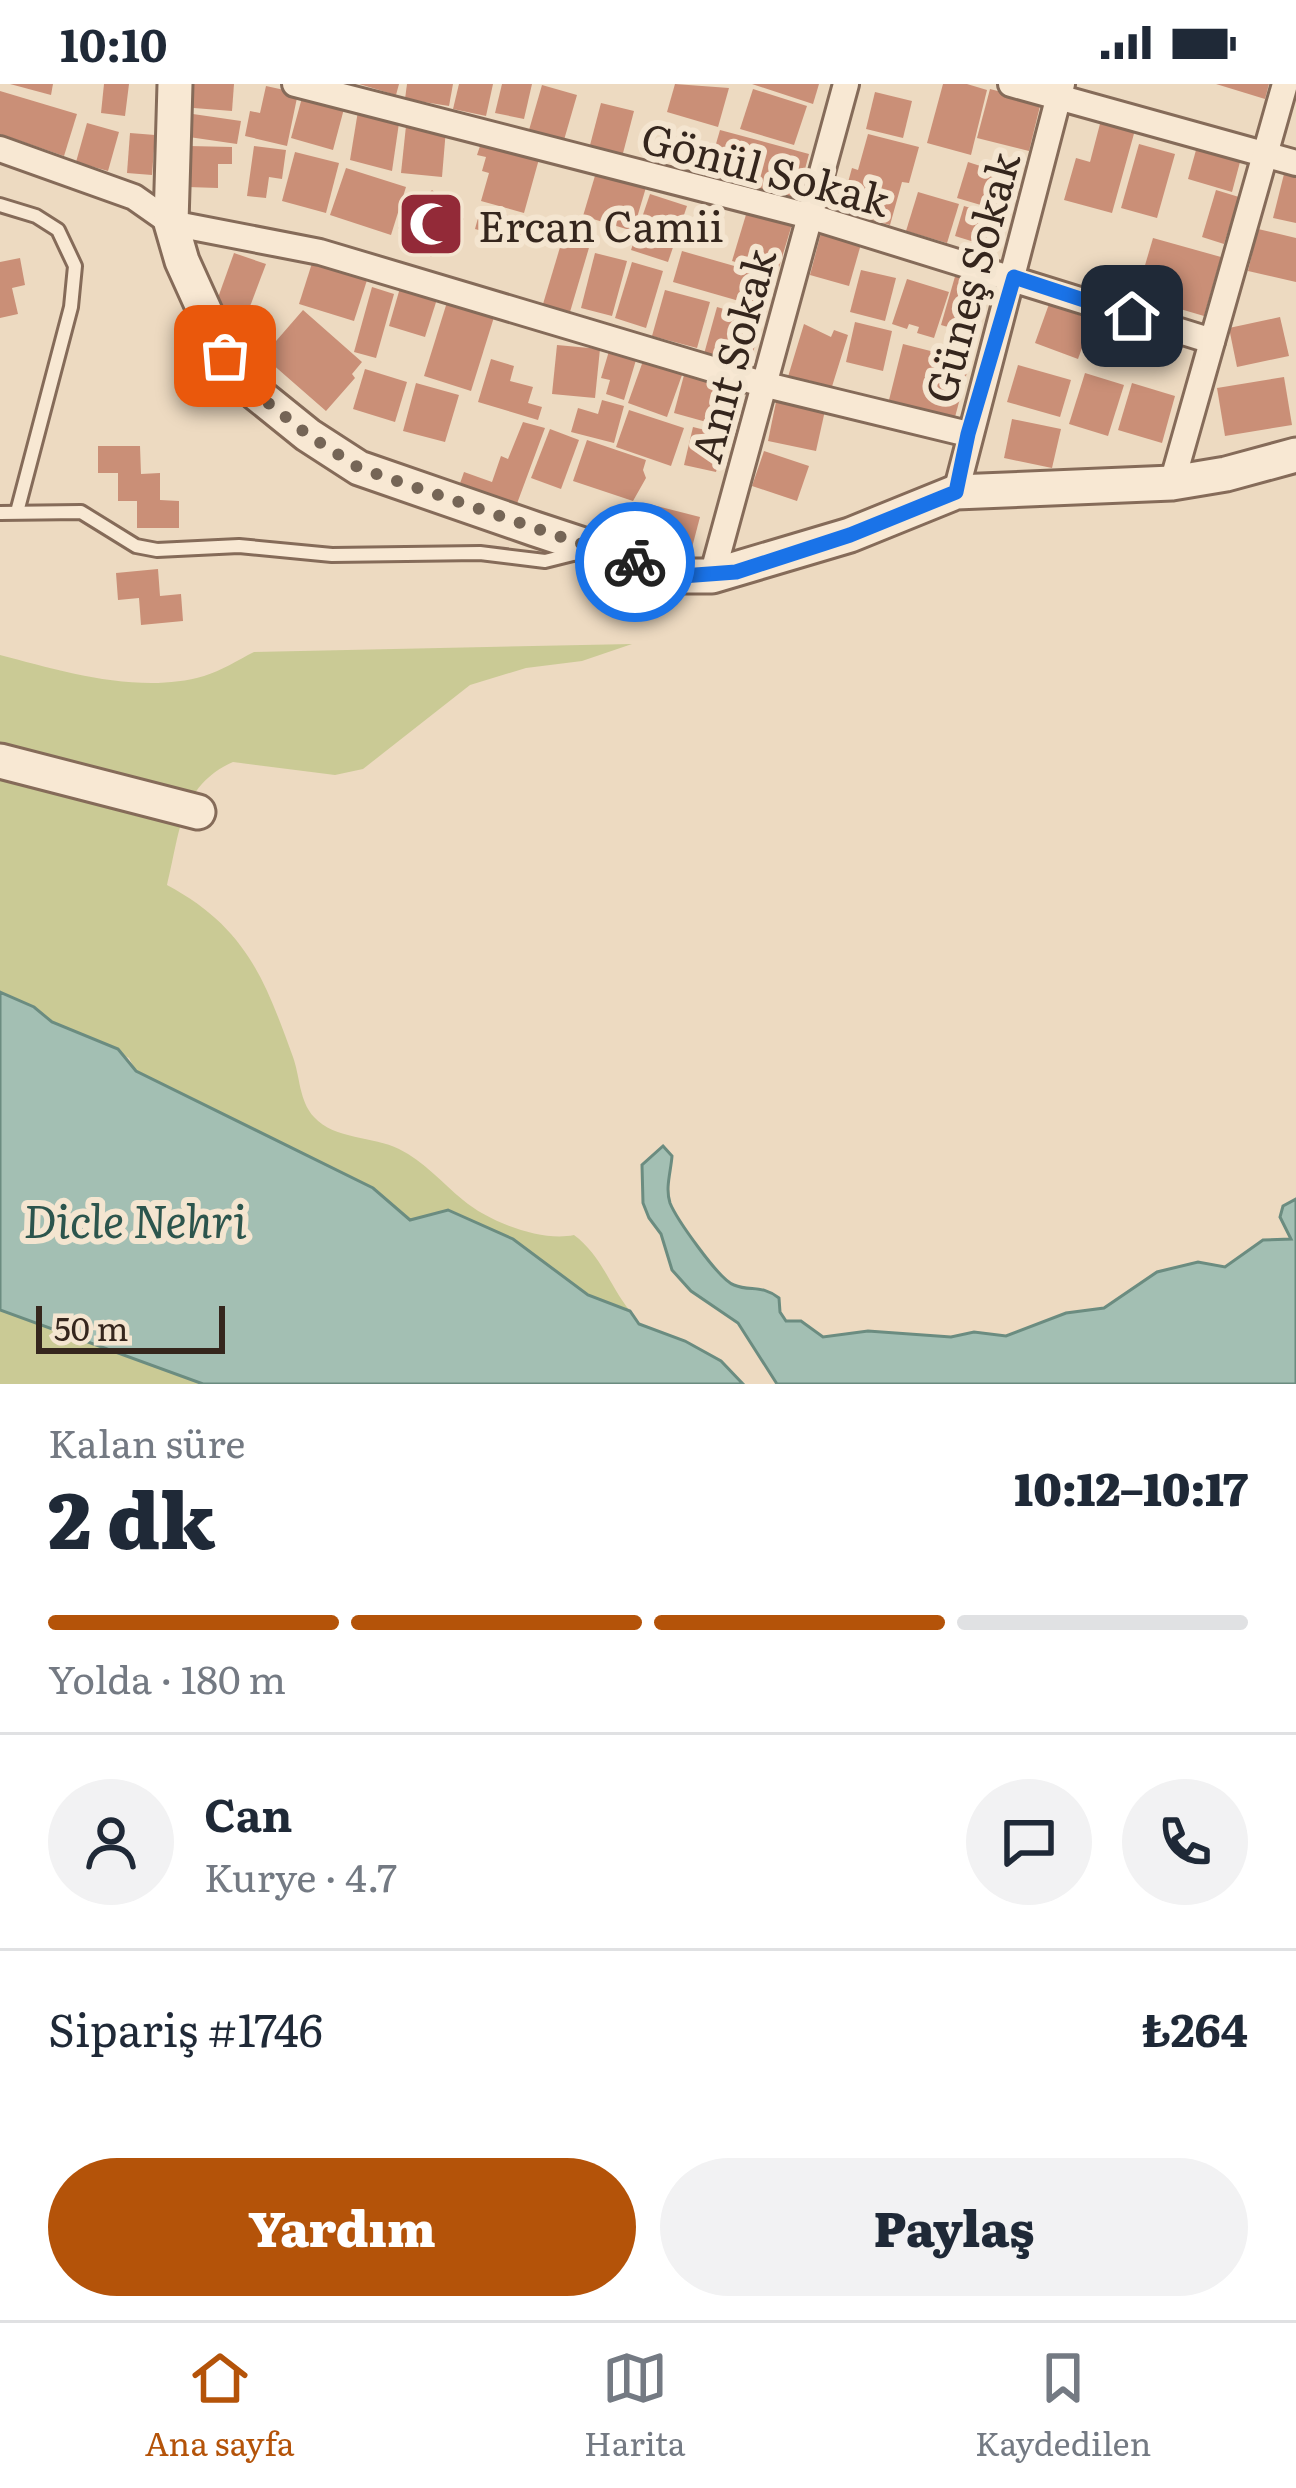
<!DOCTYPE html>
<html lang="tr">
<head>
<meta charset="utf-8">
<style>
  :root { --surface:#fff; --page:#f2f2f3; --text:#1f2937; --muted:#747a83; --line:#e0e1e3; --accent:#b45309 }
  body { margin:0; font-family:Literata,serif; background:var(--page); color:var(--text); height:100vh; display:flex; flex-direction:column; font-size:45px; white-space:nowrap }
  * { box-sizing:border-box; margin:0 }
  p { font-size:39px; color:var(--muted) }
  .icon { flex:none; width:66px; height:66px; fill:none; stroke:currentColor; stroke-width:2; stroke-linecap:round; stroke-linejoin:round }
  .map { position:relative; height:1300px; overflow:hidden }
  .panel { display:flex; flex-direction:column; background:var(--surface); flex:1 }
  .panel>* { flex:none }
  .scale { position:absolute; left:36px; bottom:30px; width:189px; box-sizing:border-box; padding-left:12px; border:6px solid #35261d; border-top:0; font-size:33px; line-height:42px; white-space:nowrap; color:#35261d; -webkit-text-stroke:9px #f4e5d0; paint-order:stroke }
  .pin { position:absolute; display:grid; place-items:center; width:102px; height:102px; color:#fff; margin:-51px; border-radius:24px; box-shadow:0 6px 18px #0006 }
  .courier { position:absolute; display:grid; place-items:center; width:120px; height:120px; margin:-60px; border:9px solid #1a73e8; border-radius:50%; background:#fff; color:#222; box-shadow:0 3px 15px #0007 }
  .headline em { font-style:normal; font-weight:800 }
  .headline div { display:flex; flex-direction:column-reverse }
  .headline { display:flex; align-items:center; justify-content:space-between; height:204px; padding:0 48px }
  h1 { font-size:78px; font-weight:800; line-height:90px }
  .bar { display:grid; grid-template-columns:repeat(4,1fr); gap:18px 12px; align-content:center; height:144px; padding:0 48px }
  .bar i { height:15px; border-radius:9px; background:var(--line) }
  .bar .selected { background:var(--accent) }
  .bar p { grid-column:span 4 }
  .line { display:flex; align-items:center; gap:30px; padding:0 48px; border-top:3px solid var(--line) }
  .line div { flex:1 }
  .round { display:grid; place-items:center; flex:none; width:126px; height:126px; border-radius:63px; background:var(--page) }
  .action { display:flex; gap:24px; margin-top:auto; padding:24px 48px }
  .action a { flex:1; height:138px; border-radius:72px; background:var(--accent); color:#fff; font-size:48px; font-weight:800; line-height:138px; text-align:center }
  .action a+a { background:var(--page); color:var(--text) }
  .status { display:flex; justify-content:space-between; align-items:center; height:84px; padding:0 60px; background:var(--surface); direction:ltr }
  .status svg { height:33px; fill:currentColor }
  .dock { display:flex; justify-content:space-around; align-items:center; height:168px; border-top:3px solid var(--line); background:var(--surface); font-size:33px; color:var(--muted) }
  .dock a { display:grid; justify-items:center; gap:6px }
  .dock .selected { color:var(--accent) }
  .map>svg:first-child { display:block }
</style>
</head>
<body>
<div class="status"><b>10:10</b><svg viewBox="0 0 49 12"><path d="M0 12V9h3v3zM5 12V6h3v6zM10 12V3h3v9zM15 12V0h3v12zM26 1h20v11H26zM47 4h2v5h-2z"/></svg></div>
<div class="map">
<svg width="1296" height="1300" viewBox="0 0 1296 1300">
  <rect width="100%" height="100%" fill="#eddac1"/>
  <g fill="#caca95">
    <path d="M 632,560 L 582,577 L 526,584 L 470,601 L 363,685 L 335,691 L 233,678 C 179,702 180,750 167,801 C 245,843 264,893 293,973 C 300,992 299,1017 314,1033 C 335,1056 373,1052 399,1065 C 424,1077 442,1099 463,1116 C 489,1138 541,1158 574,1151 C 602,1172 609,1201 630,1227 L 588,1211 L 513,1155 L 448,1126 L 410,1136 L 372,1104 L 136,987 L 129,974 L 52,938 L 34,923 L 0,908 L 0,571 C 61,587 140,611 204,592 C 221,587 238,576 254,568 Z"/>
    <path d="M 0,1226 L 203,1300 L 0,1300 Z"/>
  </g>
  <g fill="#a3bfb3" stroke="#6b8c80" stroke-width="3">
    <path d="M 0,908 L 34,923 L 52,938 L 118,965 L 136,987 L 373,1104 L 410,1136 L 448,1126 L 513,1155 L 588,1211 L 630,1227 L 639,1240 L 685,1257 L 721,1277 L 743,1300 L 203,1300 L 0,1226 Z"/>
    <path d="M 663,1062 L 672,1072 C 671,1087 665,1104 670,1119 C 676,1134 719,1196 734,1201 C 751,1208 761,1200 779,1214 L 780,1228 L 786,1237 L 801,1237 L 823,1253 L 868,1247 L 951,1253 L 974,1248 L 1006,1252 L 1066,1229 L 1104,1224 L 1157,1188 L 1198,1178 L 1225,1183 L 1263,1156 L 1291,1155 L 1280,1133 L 1283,1122 L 1296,1115 L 1296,1300 L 777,1300 L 738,1239 L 691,1207 L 672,1186 L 661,1150 L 649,1134 L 643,1119 L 642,1081 Z"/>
  </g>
  <g fill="#ca8f77">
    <path d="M 10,0 L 53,0 L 51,11 Z"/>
    <path d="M 104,0 L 129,0 L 125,32 L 101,29 Z"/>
    <path d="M 182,0 L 234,0 L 232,27 L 181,23 Z"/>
    <path d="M 359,0 L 399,0 L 396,11 Z"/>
    <path d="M 407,0 L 453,0 L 449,22 L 405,15 Z"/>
    <path d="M 459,0 L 493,0 L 486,32 L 453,25 Z"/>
    <path d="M 502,0 L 532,0 L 524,35 L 495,29 Z"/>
    <path d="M 675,0 L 729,4 L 718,43 L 667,28 Z"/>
    <path d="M 752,0 L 819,0 L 813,20 Z"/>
    <path d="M 943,0 L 967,0 L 987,6 L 971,71 L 927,59 Z"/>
    <path d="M 1216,0 L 1269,0 L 1265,15 Z"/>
    <path d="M 542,1 L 577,11 L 564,56 L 529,46 Z"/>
    <path d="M 266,2 L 298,9 L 287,62 L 245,52 L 250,27 L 260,29 Z"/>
    <path d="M 753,5 L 807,22 L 794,61 L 740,45 Z"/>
    <path d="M 990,5 L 1041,18 L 1029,67 L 977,54 Z"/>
    <path d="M 0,7 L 77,30 L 64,72 L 0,50 Z"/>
    <path d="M 875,8 L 912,17 L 903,54 L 866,45 Z"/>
    <path d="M 303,10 L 345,21 L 333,66 L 291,54 Z"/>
    <path d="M 601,19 L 634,27 L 622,73 L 589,65 Z"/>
    <path d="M 358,27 L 399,39 L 392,87 L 350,76 Z"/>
    <path d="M 186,29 L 241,37 L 237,60 L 182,52 Z"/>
    <path d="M 1101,36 L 1135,46 L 1112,129 L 1064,116 L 1076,74 L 1090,78 Z"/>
    <path d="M 87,39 L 119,48 L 108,87 L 76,78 Z"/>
    <path d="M 406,42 L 446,45 L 442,93 L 401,89 Z"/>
    <path d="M 720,46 L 809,70 L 797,115 L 707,91 Z"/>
    <path d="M 130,49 L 155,51 L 152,91 L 127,89 Z"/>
    <path d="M 868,50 L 919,63 L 909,99 L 902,98 L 890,141 L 840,127 L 852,84 L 858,86 Z"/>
    <path d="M 481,59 L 539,75 L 524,129 L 481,117 L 489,89 L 482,87 L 486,73 L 477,71 Z"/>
    <path d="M 1139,60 L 1175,70 L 1157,134 L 1121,124 Z"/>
    <path d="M 189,62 L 232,63 L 232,80 L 218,80 L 218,104 L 188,103 Z"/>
    <path d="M 254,62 L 286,66 L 282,95 L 269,93 L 266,114 L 247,112 Z"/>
    <path d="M 1196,66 L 1240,78 L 1232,108 L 1188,95 Z"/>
    <path d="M 295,68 L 339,79 L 326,129 L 282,117 Z"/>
    <path d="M 968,78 L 1002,89 L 991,124 L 957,114 Z"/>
    <path d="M 346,84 L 406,103 L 391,151 L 330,131 Z"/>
    <path d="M 597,85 L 647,100 L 633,147 L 583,132 Z"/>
    <path d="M 1284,90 L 1296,93 L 1296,139 L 1273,134 Z"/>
    <path d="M 432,106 L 464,135 L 431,173 L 398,144 Z"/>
    <path d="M 1216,106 L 1239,113 L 1224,160 L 1202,153 Z"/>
    <path d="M 918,108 L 959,120 L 947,159 L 906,147 Z"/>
    <path d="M 650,110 L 687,122 L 668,178 L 631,166 Z"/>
    <path d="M 964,122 L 1006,135 L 997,165 L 955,152 Z"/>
    <path d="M 481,123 L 537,140 L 531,161 L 475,145 Z"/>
    <path d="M 748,124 L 793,137 L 777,190 L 732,177 Z"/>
    <path d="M 1258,145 L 1296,154 L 1296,198 L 1248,187 Z"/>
    <path d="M 821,149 L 861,160 L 849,202 L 810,191 Z"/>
    <path d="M 564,150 L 591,157 L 570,228 L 543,220 Z"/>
    <path d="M 1153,154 L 1221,173 L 1204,232 L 1136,212 Z"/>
    <path d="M 682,167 L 769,192 L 760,223 L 673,198 Z"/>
    <path d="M 234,169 L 266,180 L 246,233 L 215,222 Z"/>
    <path d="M 595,169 L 627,177 L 612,232 L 581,224 Z"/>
    <path d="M 20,174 L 25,201 L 12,204 L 18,230 L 0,234 L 0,178 Z"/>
    <path d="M 313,176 L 368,193 L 354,237 L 299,220 Z"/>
    <path d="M 632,178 L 663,187 L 646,244 L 615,234 Z"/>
    <path d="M 861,186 L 896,194 L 885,237 L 850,228 Z"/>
    <path d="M 956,189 L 991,199 L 975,251 L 941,241 Z"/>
    <path d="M 907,195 L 949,208 L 934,254 L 917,249 L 919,243 L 909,240 L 907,245 L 892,240 Z"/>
    <path d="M 372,203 L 394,210 L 376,274 L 354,268 Z"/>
    <path d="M 400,204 L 437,215 L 425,253 L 389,242 Z"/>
    <path d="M 665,206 L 710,218 L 697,264 L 652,252 Z"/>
    <path d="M 448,215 L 495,230 L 471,307 L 424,292 Z"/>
    <path d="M 1049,220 L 1092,236 L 1078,275 L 1035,259 Z"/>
    <path d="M 717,223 L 762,236 L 749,283 L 704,270 Z"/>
    <path d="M 303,226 L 362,278 L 352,290 L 355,294 L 326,327 L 263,272 Z"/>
    <path d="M 1280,233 L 1289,272 L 1237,283 L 1229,244 Z"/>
    <path d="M 855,238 L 892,247 L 883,287 L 846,278 Z"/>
    <path d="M 804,240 L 831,253 L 834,246 L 848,251 L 830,309 L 809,296 L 806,302 L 787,296 Z"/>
    <path d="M 903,260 L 970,277 L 955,333 L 889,316 Z"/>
    <path d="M 557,261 L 600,265 L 595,314 L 552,310 Z"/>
    <path d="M 609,267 L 636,276 L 624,316 L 606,310 L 610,296 L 601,294 Z"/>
    <path d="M 491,275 L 514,282 L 510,297 L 533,303 L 528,319 L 542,323 L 538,336 L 478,318 Z"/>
    <path d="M 643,277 L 682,291 L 667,333 L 628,319 Z"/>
    <path d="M 1018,281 L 1071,296 L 1060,333 L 1007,318 Z"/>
    <path d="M 365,285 L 407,298 L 395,338 L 353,325 Z"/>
    <path d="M 1085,289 L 1124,301 L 1108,352 L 1069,340 Z"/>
    <path d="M 684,291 L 739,306 L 728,344 L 674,329 Z"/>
    <path d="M 1284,293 L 1292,341 L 1225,352 L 1217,304 Z"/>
    <path d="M 416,299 L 459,311 L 445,358 L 403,347 Z"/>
    <path d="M 1132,299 L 1175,312 L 1162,359 L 1118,346 Z"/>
    <path d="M 777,313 L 826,322 L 816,367 L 768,357 Z"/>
    <path d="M 602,316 L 624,322 L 614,359 L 571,348 L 578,324 L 598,330 Z"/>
    <path d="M 629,326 L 684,344 L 671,382 L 616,363 Z"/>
    <path d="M 1012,335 L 1061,345 L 1052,384 L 1004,374 Z"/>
    <path d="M 523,338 L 545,344 L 515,425 L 458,405 L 464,388 L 492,398 L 501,372 L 508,375 Z"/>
    <path d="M 693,343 L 725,351 L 716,388 L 684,381 Z"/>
    <path d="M 550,345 L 579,356 L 561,405 L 531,394 Z"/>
    <path d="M 587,356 L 646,376 L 643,386 L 646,394 L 633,417 L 573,397 Z"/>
    <path d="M 98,362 L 140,362 L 141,390 L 160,389 L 160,416 L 179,417 L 179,444 L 137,444 L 137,417 L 118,417 L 118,389 L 98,389 Z"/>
    <path d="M 764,367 L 809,382 L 797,417 L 752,402 Z"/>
    <path d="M 645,419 L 700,433 L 689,475 L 634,461 Z"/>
    <path d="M 158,485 L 160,512 L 181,510 L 183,537 L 141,541 L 139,514 L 118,516 L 116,489 Z"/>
  </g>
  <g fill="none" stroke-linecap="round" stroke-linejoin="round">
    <defs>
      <g id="service">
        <path d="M 0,121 L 36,132 L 58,146 L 75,182 L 71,223 L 17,428"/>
        <path d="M 0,429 L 81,428 L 136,462 L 157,466 L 239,462 L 332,471 L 480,469 L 545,477 L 581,468"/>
      </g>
      <g id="minor">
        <path d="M 295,0 L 809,132 L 1212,257"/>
        <path d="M 1011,0 L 1296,79"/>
        <path d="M 0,65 L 134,113 L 171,139 L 320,168 L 762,300 L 968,350"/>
        <path d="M 1172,399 L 1285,0"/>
        <path d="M 956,408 L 1062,0"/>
        <path d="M 712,492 L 846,0"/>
      </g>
      <g id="tertiary">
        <path d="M 175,0 L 171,139 L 182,177 L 225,272 L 256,309 L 308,351 L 359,384 L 535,445 L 659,486 L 682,492 L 712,492 L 850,451 L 956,408 L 1172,399 L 1226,390 L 1296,371"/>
        <path d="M 0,677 L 198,728"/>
      </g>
    </defs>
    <use href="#service" stroke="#856b59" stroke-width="18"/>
    <use href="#minor" stroke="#856b59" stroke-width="30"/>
    <use href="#tertiary" stroke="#856b59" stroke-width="39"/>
    <use href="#service" stroke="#f8e8d3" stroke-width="12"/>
    <use href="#minor" stroke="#f8e8d3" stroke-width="24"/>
    <use href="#tertiary" stroke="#f8e8d3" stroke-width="33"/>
  </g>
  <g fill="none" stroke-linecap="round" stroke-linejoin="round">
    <path stroke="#756556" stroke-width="12" stroke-dasharray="0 21.6" d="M 225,272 L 256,309 L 308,351 L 359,384 L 635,478"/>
    <path stroke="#1a73e8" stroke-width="15" d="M 635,478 L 682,492 L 736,488 L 850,451 L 956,408 L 968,350 L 1014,193 L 1132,232"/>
  </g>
  <defs>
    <symbol id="mosque-square" viewBox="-11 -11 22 22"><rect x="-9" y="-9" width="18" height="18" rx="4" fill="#932a38" stroke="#f4e5d0"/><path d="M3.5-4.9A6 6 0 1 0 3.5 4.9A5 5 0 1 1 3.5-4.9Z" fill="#fff"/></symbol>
  </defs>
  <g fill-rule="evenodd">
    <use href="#mosque-square" x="393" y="102" width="76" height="76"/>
  </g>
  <g text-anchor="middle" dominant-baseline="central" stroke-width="12" stroke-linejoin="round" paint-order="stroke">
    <g font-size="42" fill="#35261d" stroke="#f4e5d0">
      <text transform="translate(766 83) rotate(15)">Gönül Sokak</text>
      <text transform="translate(970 193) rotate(-75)">Güneş Sokak</text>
      <text transform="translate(731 271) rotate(-75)">Anıt Sokak</text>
    </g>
    <g font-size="42" fill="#35261d" stroke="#f4e5d0" text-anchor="start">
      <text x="478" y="140">Ercan Camii</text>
    </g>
    <g font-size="45" font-style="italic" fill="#2c554d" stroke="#f4e5d0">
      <text x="135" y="1134">Dicle Nehri</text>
    </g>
  </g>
</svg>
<div class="scale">50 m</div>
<div class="pin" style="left:225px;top:272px;background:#ea580c"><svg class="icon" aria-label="bag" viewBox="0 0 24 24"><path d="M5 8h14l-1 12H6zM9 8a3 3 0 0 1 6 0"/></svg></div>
<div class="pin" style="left:1132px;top:232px;background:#1f2937"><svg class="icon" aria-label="home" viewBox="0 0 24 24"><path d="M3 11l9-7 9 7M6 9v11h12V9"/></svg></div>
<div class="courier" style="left:635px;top:478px"><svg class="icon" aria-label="bike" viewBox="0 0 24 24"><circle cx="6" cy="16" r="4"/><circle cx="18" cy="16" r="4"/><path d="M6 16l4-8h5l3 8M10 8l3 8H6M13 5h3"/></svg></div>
</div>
<section class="panel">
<div class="headline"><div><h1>2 dk</h1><p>Kalan süre</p></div><em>10:12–10:17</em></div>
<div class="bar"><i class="selected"></i><i class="selected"></i><i class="selected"></i><i></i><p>Yolda · 180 m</p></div>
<div class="line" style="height:216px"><a class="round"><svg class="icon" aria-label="person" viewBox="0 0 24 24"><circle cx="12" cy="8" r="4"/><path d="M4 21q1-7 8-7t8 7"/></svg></a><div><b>Can</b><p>Kurye · 4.7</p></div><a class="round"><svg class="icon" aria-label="chat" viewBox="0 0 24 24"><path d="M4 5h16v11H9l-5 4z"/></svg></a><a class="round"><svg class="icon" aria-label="phone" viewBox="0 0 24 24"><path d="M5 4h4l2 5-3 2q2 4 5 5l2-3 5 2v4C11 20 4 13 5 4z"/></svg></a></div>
<div class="line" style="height:156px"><div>Sipariş #1746</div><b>₺264</b></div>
<div class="action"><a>Yardım</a><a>Paylaş</a></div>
</section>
<nav class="dock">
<a class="selected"><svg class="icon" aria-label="home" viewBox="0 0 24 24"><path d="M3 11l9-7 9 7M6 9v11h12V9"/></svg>Ana sayfa</a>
<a><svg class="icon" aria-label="map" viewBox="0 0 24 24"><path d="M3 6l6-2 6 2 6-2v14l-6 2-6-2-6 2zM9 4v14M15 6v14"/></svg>Harita</a>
<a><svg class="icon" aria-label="saved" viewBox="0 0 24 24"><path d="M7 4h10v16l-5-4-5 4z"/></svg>Kaydedilen</a>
</nav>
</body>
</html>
